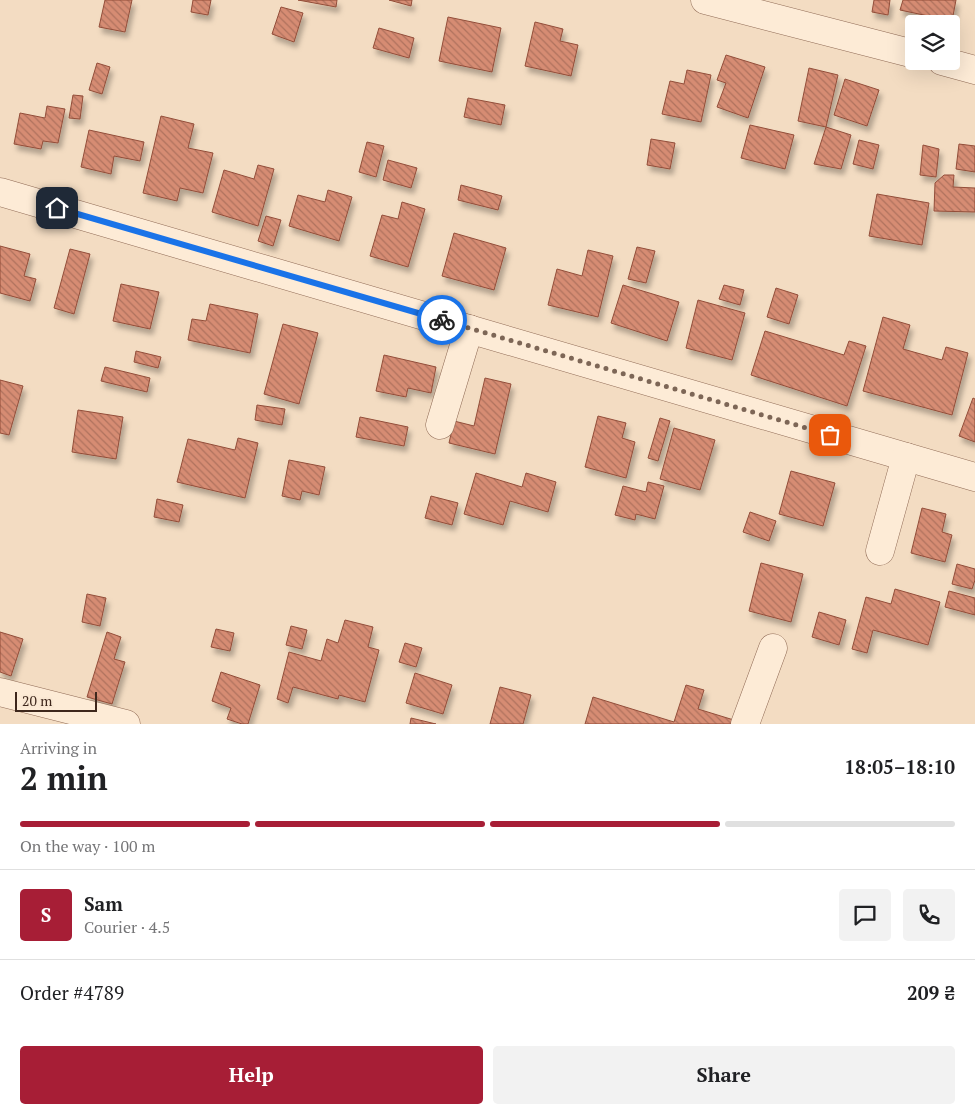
<!DOCTYPE html>
<html lang="en">
<head>
<meta charset="utf-8">
<style>
  :root { --surface:#fff; --page:#f2f2f2; --text:#202124; --muted:#757577; --line:#e0e0e0; --accent:#a71e36 }
  body { margin:0; font-family:"PT Serif",serif; background:var(--page); color:var(--text); height:100vh; display:flex; flex-direction:column; font-size:19px; white-space:nowrap }
  * { box-sizing:border-box; margin:0 }
  p { font-size:16px; color:var(--muted) }
  .icon { flex:none; width:28px; height:28px; fill:none; stroke:currentColor; stroke-width:2; stroke-linecap:round; stroke-linejoin:round }
  .map { position:relative; height:724px; overflow:hidden }
  .drawer { display:flex; flex-direction:column; background:var(--surface); flex:1 }
  .drawer>* { flex:none }
  .tools { position:absolute; left:905px; top:15px; display:grid; gap:10px }
  .tools a { display:grid; place-items:center; width:55px; height:55px; border-radius:5px; background:var(--surface); box-shadow:0 5px 20px #0002; font-size:25px }
  .scale { position:absolute; left:15px; bottom:12px; width:82px; box-sizing:border-box; padding-left:5px; border:2px solid #3e271c; border-top:0; font-size:14px; line-height:18px; white-space:nowrap; color:#3e271c; -webkit-text-stroke:4px #fae8d3; paint-order:stroke }
  .pin { position:absolute; display:grid; place-items:center; width:42px; height:42px; color:#fff; margin:-21px; border-radius:10px; box-shadow:0 2px 8px #0006 }
  .courier { position:absolute; display:grid; place-items:center; width:50px; height:50px; margin:-25px; border:4px solid #1a73e8; border-radius:50%; background:#fff; color:#222; box-shadow:0 1px 6px #0007 }
  .overview em { font-style:normal; font-weight:600 }
  .overview div { display:flex; flex-direction:column-reverse }
  .overview { display:flex; align-items:center; justify-content:space-between; height:85px; padding:0 20px }
  h1 { font-size:32px; font-weight:600; line-height:38px }
  .bar { display:grid; grid-template-columns:repeat(4,1fr); gap:8px 5px; align-content:center; height:60px; padding:0 20px }
  .bar i { height:6px; border-radius:4px; background:var(--line) }
  .bar .on { background:var(--accent) }
  .bar p { grid-column:span 4 }
  .line { display:flex; align-items:center; gap:12px; padding:0 20px; border-top:1px solid var(--line) }
  .line div { flex:1 }
  .round { display:grid; place-items:center; flex:none; width:52px; height:52px; border-radius:5px; background:var(--page) }
  .action { display:flex; gap:10px; margin-top:auto; padding:10px 20px }
  .action a { flex:1; height:58px; border-radius:5px; background:var(--accent); color:#fff; font-size:20px; font-weight:600; line-height:58px; text-align:center }
  .action a+a { background:var(--page); color:var(--text) }
  .map>svg:first-child { display:block }
</style>
</head>
<body>
<div class="map">
<svg width="975" height="724" viewBox="0 0 975 724">
  <defs>
    <pattern id="building-back-hatch" width="6" height="6" patternUnits="userSpaceOnUse" patternTransform="scale(1.25)"><rect width="6" height="6" fill="#d68c73"/><path d="M-1 5l2 2M0 0l6 6M5-1l2 2" fill="none" stroke="#af725e"/></pattern>
    <filter id="shadow"><feDropShadow dx="3" dy="5.5" stdDeviation="2.5" flood-color="#0004"/></filter>
  </defs>
  <rect width="100%" height="100%" fill="#f3dcc2"/>
  <g fill="url(#building-back-hatch)" stroke="#924d39" filter="url(#shadow)">
    <path d="M 105,0 L 132,0 L 125,32 L 99,27 Z"/>
    <path d="M 193,0 L 211,0 L 208,15 L 191,12 Z"/>
    <path d="M 298,0 L 337,0 L 336,7 Z"/>
    <path d="M 389,0 L 412,0 L 411,6 Z"/>
    <path d="M 874,0 L 890,0 L 888,15 L 872,12 Z"/>
    <path d="M 903,0 L 956,0 L 952,21 L 900,10 Z"/>
    <path d="M 281,7 L 303,13 L 294,42 L 272,34 Z"/>
    <path d="M 448,17 L 501,28 L 492,72 L 439,61 Z"/>
    <path d="M 535,22 L 563,29 L 560,41 L 578,45 L 571,76 L 525,66 Z"/>
    <path d="M 379,28 L 414,38 L 409,58 L 373,48 Z"/>
    <path d="M 726,55 L 765,67 L 748,118 L 717,107 L 726,83 L 717,80 Z"/>
    <path d="M 97,63 L 110,67 L 102,94 L 89,90 Z"/>
    <path d="M 809,68 L 838,75 L 826,127 L 798,121 Z"/>
    <path d="M 687,70 L 711,75 L 701,122 L 662,114 L 670,81 L 684,84 Z"/>
    <path d="M 845,79 L 879,90 L 867,126 L 834,115 Z"/>
    <path d="M 73,95 L 83,96 L 80,119 L 69,118 Z"/>
    <path d="M 468,98 L 505,105 L 501,125 L 464,117 Z"/>
    <path d="M 47,106 L 65,109 L 58,143 L 43,141 L 41,149 L 14,144 L 20,113 L 45,118 Z"/>
    <path d="M 161,116 L 194,124 L 188,148 L 213,153 L 203,193 L 180,188 L 177,201 L 143,193 Z"/>
    <path d="M 750,125 L 794,135 L 785,169 L 741,158 Z"/>
    <path d="M 826,127 L 851,135 L 841,169 L 814,164 Z"/>
    <path d="M 89,130 L 144,142 L 140,161 L 114,156 L 111,174 L 81,167 Z"/>
    <path d="M 651,139 L 675,143 L 670,169 L 647,165 Z"/>
    <path d="M 859,140 L 879,145 L 873,169 L 853,164 Z"/>
    <path d="M 367,142 L 384,146 L 376,177 L 359,172 Z"/>
    <path d="M 959,144 L 975,146 L 975,172 L 956,169 Z"/>
    <path d="M 923,145 L 939,149 L 936,177 L 920,175 Z"/>
    <path d="M 388,160 L 417,168 L 411,188 L 383,180 Z"/>
    <path d="M 258,165 L 274,169 L 258,226 L 212,212 L 224,170 L 254,179 Z"/>
    <path d="M 944,175 L 954,175 L 953,187 L 975,188 L 975,212 L 934,211 L 935,183 Z"/>
    <path d="M 461,185 L 502,196 L 498,210 L 458,200 Z"/>
    <path d="M 328,190 L 352,197 L 339,241 L 289,226 L 298,195 L 325,202 Z"/>
    <path d="M 877,194 L 929,203 L 922,245 L 869,236 Z"/>
    <path d="M 402,202 L 425,209 L 408,267 L 370,256 L 382,215 L 398,219 Z"/>
    <path d="M 266,216 L 281,220 L 273,246 L 258,241 Z"/>
    <path d="M 454,233 L 506,248 L 494,290 L 442,276 Z"/>
    <path d="M 0,246 L 30,254 L 24,276 L 36,279 L 30,301 L 0,293 Z"/>
    <path d="M 637,247 L 655,251 L 646,283 L 628,279 Z"/>
    <path d="M 70,249 L 90,254 L 74,314 L 54,308 Z"/>
    <path d="M 588,250 L 613,256 L 598,317 L 548,305 L 557,269 L 582,276 Z"/>
    <path d="M 121,284 L 159,292 L 150,329 L 113,321 Z"/>
    <path d="M 623,285 L 679,302 L 667,341 L 611,323 Z"/>
    <path d="M 724,285 L 744,290 L 740,305 L 719,299 Z"/>
    <path d="M 776,288 L 798,295 L 789,324 L 767,317 Z"/>
    <path d="M 698,300 L 745,313 L 732,360 L 686,348 Z"/>
    <path d="M 210,304 L 258,314 L 250,353 L 188,340 L 192,319 L 206,321 Z"/>
    <path d="M 883,317 L 910,325 L 903,349 L 942,360 L 946,347 L 968,353 L 952,415 L 863,391 Z"/>
    <path d="M 283,324 L 318,333 L 299,404 L 264,394 Z"/>
    <path d="M 765,331 L 844,355 L 849,341 L 866,346 L 847,406 L 751,375 Z"/>
    <path d="M 136,351 L 161,357 L 158,368 L 134,362 Z"/>
    <path d="M 384,355 L 436,367 L 431,393 L 408,388 L 406,397 L 376,391 Z"/>
    <path d="M 105,367 L 150,378 L 147,392 L 101,381 Z"/>
    <path d="M 485,378 L 511,384 L 495,454 L 449,443 L 454,421 L 474,426 Z"/>
    <path d="M 0,380 L 23,386 L 9,435 L 0,433 Z"/>
    <path d="M 973,398 L 975,399 L 975,442 L 959,436 Z"/>
    <path d="M 257,405 L 285,409 L 282,425 L 255,420 Z"/>
    <path d="M 78,410 L 123,417 L 116,459 L 72,452 Z"/>
    <path d="M 598,416 L 626,423 L 622,438 L 635,442 L 626,478 L 585,467 Z"/>
    <path d="M 360,417 L 408,427 L 404,446 L 356,437 Z"/>
    <path d="M 660,418 L 670,421 L 658,461 L 648,458 Z"/>
    <path d="M 674,428 L 715,440 L 700,490 L 660,479 Z"/>
    <path d="M 238,438 L 258,443 L 245,498 L 177,482 L 188,439 L 235,450 Z"/>
    <path d="M 289,460 L 325,467 L 319,495 L 302,491 L 300,500 L 282,496 Z"/>
    <path d="M 791,471 L 835,483 L 823,526 L 779,514 Z"/>
    <path d="M 476,473 L 522,487 L 526,473 L 556,482 L 548,512 L 510,501 L 503,525 L 464,514 Z"/>
    <path d="M 648,482 L 664,486 L 655,519 L 636,514 L 635,520 L 615,515 L 623,486 L 646,492 Z"/>
    <path d="M 431,496 L 458,503 L 452,525 L 425,518 Z"/>
    <path d="M 157,499 L 183,505 L 179,522 L 154,517 Z"/>
    <path d="M 922,508 L 946,514 L 942,532 L 952,535 L 945,562 L 911,553 Z"/>
    <path d="M 750,512 L 776,521 L 769,541 L 743,532 Z"/>
    <path d="M 761,563 L 803,574 L 791,622 L 749,611 Z"/>
    <path d="M 957,564 L 975,569 L 975,580 L 972,589 L 952,584 Z"/>
    <path d="M 895,589 L 940,602 L 928,645 L 873,630 L 867,653 L 852,649 L 866,597 L 891,604 Z"/>
    <path d="M 949,591 L 975,598 L 975,615 L 945,607 Z"/>
    <path d="M 87,594 L 106,598 L 100,626 L 82,622 Z"/>
    <path d="M 819,612 L 846,620 L 839,645 L 812,637 Z"/>
    <path d="M 345,620 L 373,627 L 368,647 L 379,650 L 365,702 L 339,695 L 338,699 L 293,687 L 288,703 L 277,699 L 289,652 L 321,661 L 327,639 L 338,643 Z"/>
    <path d="M 291,626 L 307,630 L 302,649 L 286,645 Z"/>
    <path d="M 216,629 L 234,633 L 230,651 L 211,647 Z"/>
    <path d="M 0,632 L 23,639 L 11,676 L 0,672 Z"/>
    <path d="M 107,632 L 121,637 L 114,659 L 125,662 L 112,704 L 87,697 Z"/>
    <path d="M 405,643 L 422,648 L 416,667 L 399,662 Z"/>
    <path d="M 221,672 L 260,685 L 248,724 L 242,724 L 227,719 L 231,708 L 212,701 Z"/>
    <path d="M 415,673 L 452,685 L 443,714 L 406,703 Z"/>
    <path d="M 686,685 L 704,690 L 698,709 L 737,721 L 736,724 L 585,724 L 593,697 L 674,722 Z"/>
    <path d="M 500,687 L 531,695 L 523,724 L 490,724 Z"/>
    <path d="M 411,718 L 436,724 L 410,724 Z"/>
  </g>
  <g fill="none" stroke-linecap="round" stroke-linejoin="round">
    <defs>
      <g id="minor">
        <path d="M 705,0 L 914,54"/>
        <path d="M 942,61 L 975,70"/>
        <path d="M 0,192 L 975,477"/>
        <path d="M 440,425 L 469,329"/>
        <path d="M 880,551 L 906,457"/>
        <path d="M 0,692 L 126,724"/>
        <path d="M 745,724 L 773,648"/>
      </g>
    </defs>
    <use href="#minor" stroke="#906b56" stroke-width="29"/>
    <use href="#minor" stroke="#fdebd6" stroke-width="28"/>
  </g>
  <g fill="none" stroke-linecap="round" stroke-linejoin="round">
    <path stroke="#7d6656" stroke-width="5" stroke-dasharray="0 9" d="M 442,320 L 830,435"/>
    <path stroke="#1a73e8" stroke-width="6" d="M 57,208 L 442,320"/>
  </g>
</svg>
<div class="tools">
<a><svg class="icon" aria-label="layers" viewBox="0 0 24 24"><path d="M12 4l9 5-9 5-9-5zM3 14l9 5 9-5"/></svg></a>
</div>
<div class="scale">20 m</div>
<div class="pin" style="left:830px;top:435px;background:#ea580c"><svg class="icon" aria-label="bag" viewBox="0 0 24 24"><path d="M5 8h14l-1 12H6zM9 8a3 3 0 0 1 6 0"/></svg></div>
<div class="pin" style="left:57px;top:208px;background:#1f2937"><svg class="icon" aria-label="home" viewBox="0 0 24 24"><path d="M3 11l9-7 9 7M6 9v11h12V9"/></svg></div>
<div class="courier" style="left:442px;top:320px"><svg class="icon" aria-label="bike" viewBox="0 0 24 24"><circle cx="6" cy="16" r="4"/><circle cx="18" cy="16" r="4"/><path d="M6 16l4-8h5l3 8M10 8l3 8H6M13 5h3"/></svg></div>
</div>
<section class="drawer">
<div class="overview"><div><h1>2 min</h1><p>Arriving in</p></div><em>18:05–18:10</em></div>
<div class="bar"><i class="on"></i><i class="on"></i><i class="on"></i><i></i><p>On the way · 100 m</p></div>
<div class="line" style="height:90px"><b class="round" style="background:var(--accent);color:#fff">S</b><div><b>Sam</b><p>Courier · 4.5</p></div><a class="round"><svg class="icon" aria-label="chat" viewBox="0 0 24 24"><path d="M4 5h16v11H9l-5 4z"/></svg></a><a class="round"><svg class="icon" aria-label="phone" viewBox="0 0 24 24"><path d="M5 4h4l2 5-3 2q2 4 5 5l2-3 5 2v4C11 20 4 13 5 4z"/></svg></a></div>
<div class="line" style="height:65px"><div>Order #4789</div><b>209 ₴</b></div>
<div class="action"><a>Help</a><a>Share</a></div>
</section>
</body>
</html>
